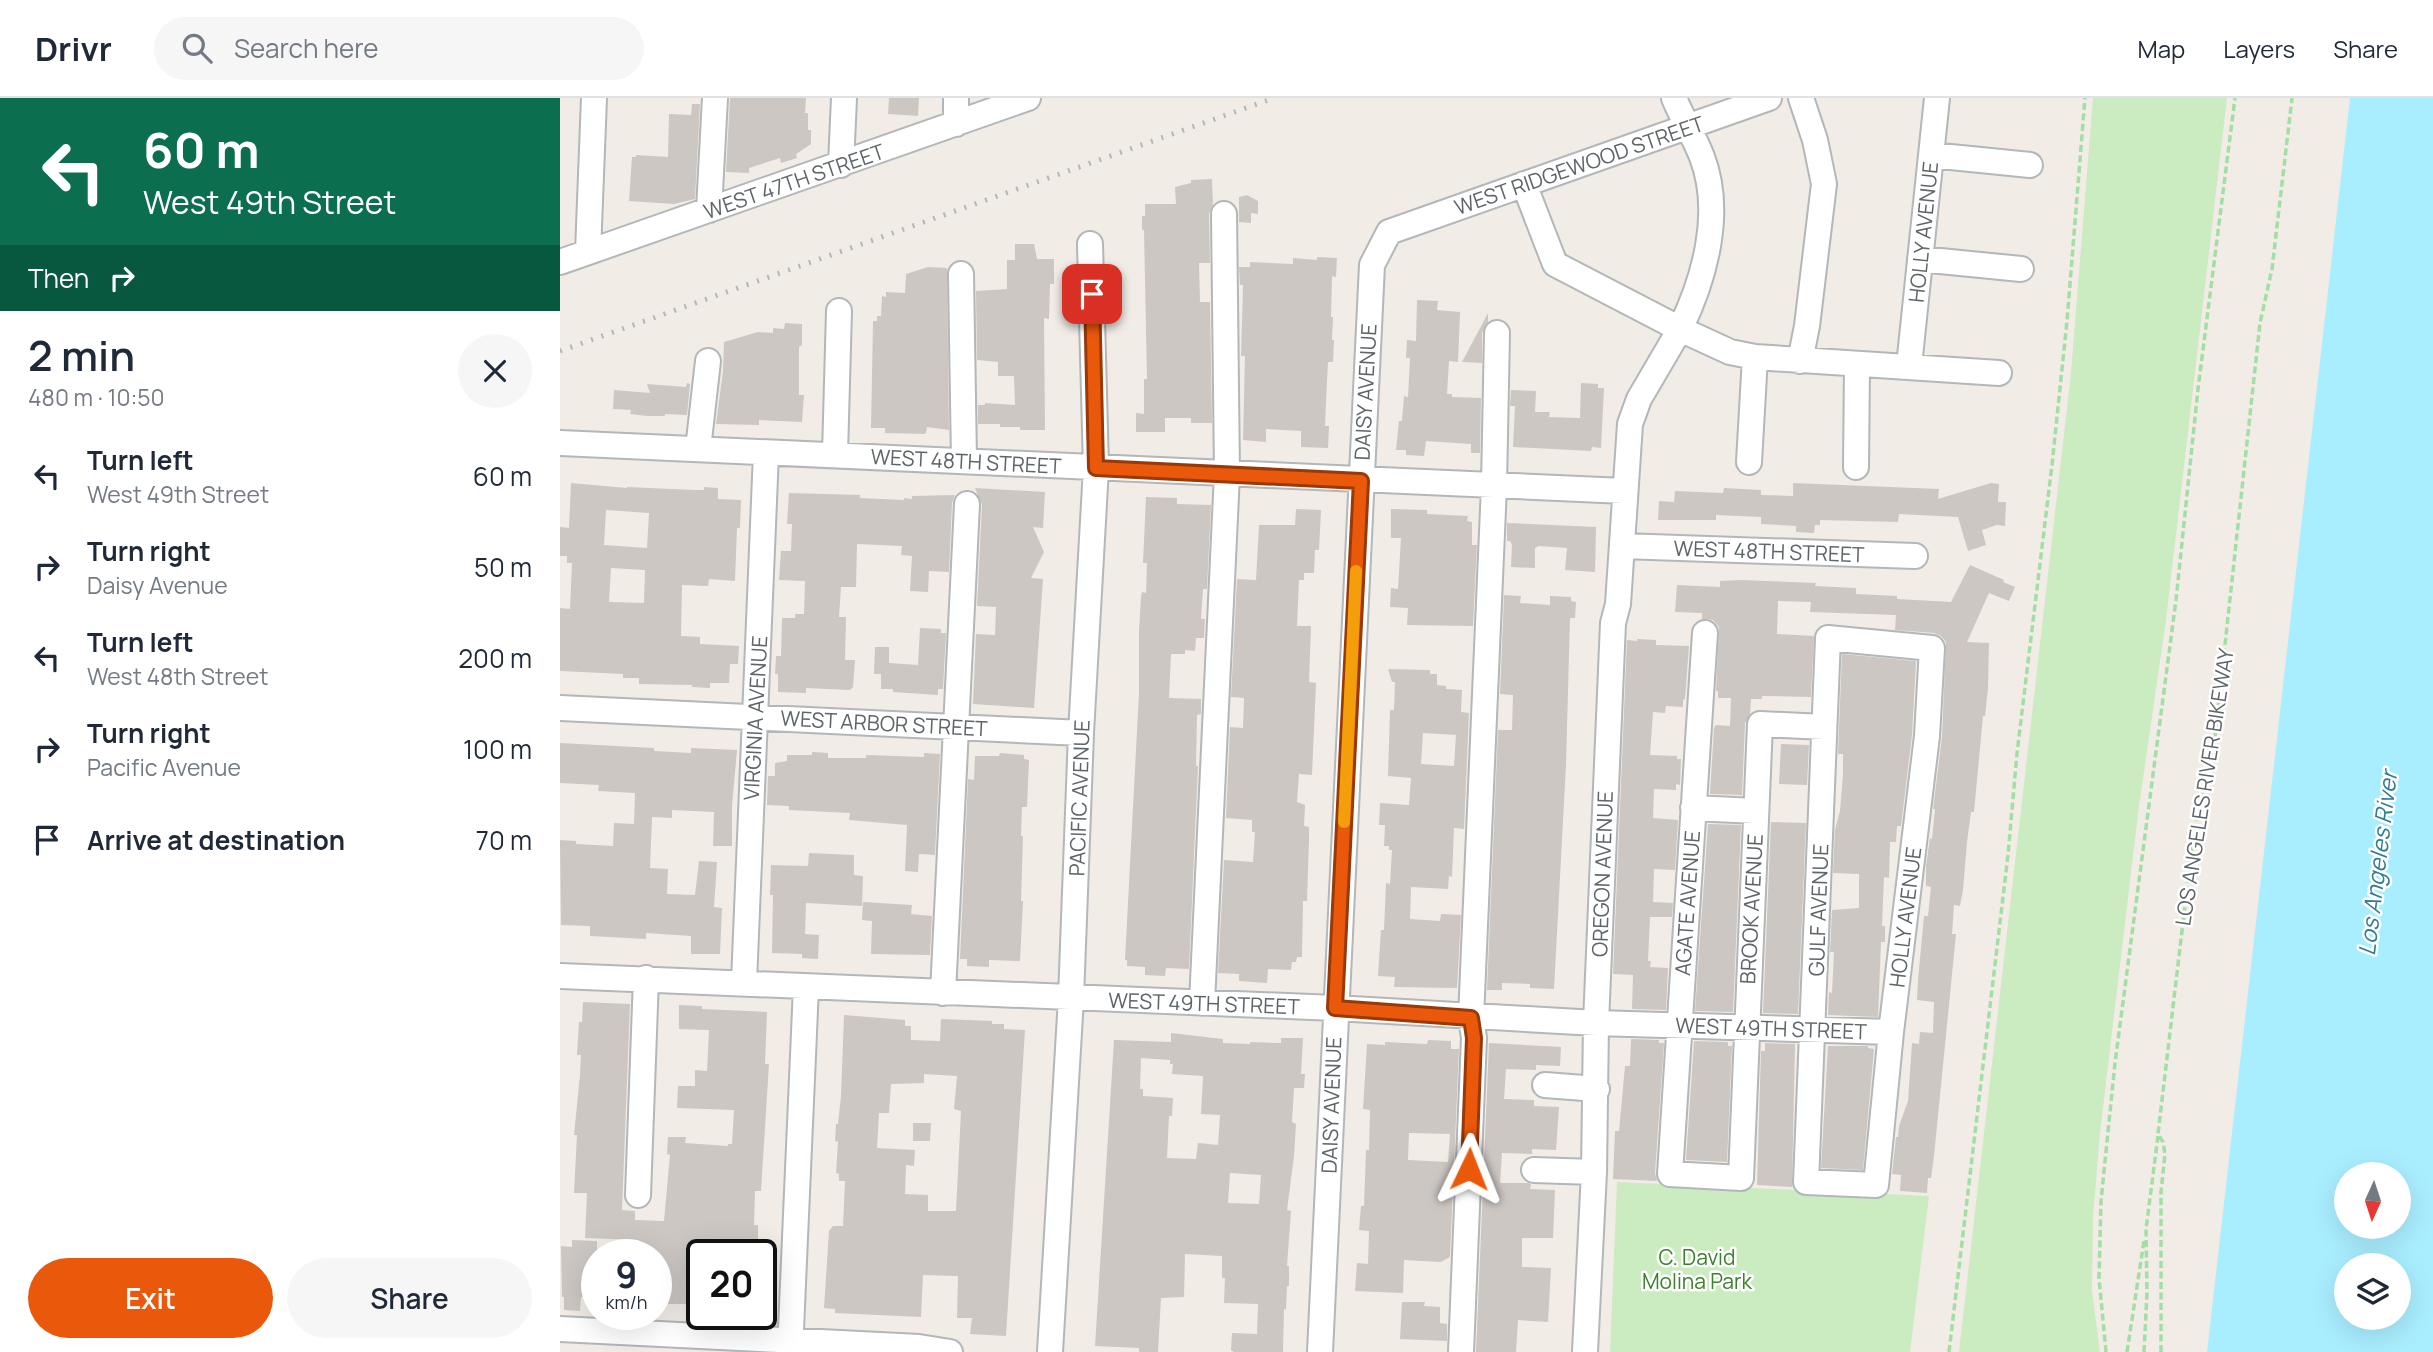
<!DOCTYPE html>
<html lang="en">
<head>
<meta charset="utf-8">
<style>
  :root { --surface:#fff; --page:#f6f6f7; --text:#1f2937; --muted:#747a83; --line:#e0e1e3; --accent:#ea580c }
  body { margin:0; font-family:Manrope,sans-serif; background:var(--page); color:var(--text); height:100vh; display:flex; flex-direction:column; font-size:26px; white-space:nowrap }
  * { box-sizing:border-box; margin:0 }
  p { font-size:23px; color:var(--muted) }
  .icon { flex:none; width:38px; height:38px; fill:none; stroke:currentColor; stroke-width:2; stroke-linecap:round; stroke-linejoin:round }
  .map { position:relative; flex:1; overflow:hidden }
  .panel { display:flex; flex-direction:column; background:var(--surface); width:560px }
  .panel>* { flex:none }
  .top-card { background:#0b6e4f; color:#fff; overflow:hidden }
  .needle { width:46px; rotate:183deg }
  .buttons { position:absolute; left:1774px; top:1064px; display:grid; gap:14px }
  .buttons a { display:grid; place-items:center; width:77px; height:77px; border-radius:50%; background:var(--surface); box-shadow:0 7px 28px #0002; font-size:35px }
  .speed { position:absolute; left:21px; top:1141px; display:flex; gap:14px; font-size:35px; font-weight:700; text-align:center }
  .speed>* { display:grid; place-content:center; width:91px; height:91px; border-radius:50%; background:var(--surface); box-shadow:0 7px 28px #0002; line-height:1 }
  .speed small { font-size:18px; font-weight:400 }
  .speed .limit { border:4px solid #111; border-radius:10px; background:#fff; color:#111 }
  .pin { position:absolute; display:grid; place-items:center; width:60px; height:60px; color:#fff; margin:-30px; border-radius:14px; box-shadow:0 4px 10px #0006 }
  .me { position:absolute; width:77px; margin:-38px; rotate:2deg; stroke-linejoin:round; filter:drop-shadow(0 0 5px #0008) }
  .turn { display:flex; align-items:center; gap:24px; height:147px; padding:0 28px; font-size:32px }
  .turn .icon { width:91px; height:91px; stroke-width:2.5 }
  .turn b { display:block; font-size:49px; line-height:60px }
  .then { display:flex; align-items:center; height:66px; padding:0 28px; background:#0003; gap:14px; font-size:26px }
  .round { display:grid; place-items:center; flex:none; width:74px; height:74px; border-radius:37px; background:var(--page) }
  .summary { display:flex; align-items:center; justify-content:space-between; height:119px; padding:0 28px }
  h1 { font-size:42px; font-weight:600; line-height:52px }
  .primary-button { display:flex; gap:14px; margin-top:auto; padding:14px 28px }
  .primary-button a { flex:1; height:80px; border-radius:42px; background:var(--accent); color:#fff; font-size:28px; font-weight:600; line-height:80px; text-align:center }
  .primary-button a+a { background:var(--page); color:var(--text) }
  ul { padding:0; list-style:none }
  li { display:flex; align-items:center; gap:21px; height:91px; padding:0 28px }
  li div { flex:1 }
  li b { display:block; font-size:26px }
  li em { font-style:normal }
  header { display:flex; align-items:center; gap:42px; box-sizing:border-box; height:98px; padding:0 35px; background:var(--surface); border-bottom:2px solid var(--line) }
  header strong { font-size:33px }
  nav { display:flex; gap:38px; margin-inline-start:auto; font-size:24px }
  .search { width:490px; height:63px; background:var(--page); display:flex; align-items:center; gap:18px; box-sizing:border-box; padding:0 24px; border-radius:38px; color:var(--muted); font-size:26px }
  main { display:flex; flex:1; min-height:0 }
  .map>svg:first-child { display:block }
  .green { fill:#cbebc1 }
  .water { fill:#a9eeff; fill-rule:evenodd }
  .building { fill:#ccc7c3; fill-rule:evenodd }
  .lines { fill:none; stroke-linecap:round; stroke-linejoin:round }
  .minor-casing { stroke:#b2b7ba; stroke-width:28 }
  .path { stroke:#a3dea4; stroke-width:3.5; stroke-dasharray:7 3.5; stroke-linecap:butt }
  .minor { stroke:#fff; stroke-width:24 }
  .rail { stroke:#b5b6b7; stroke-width:5; stroke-dasharray:2 9; stroke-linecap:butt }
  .route-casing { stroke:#983908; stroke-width:18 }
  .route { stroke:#ea580c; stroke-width:12 }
  .slow { stroke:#f59e0b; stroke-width:12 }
  .labels { text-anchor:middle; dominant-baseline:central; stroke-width:5; stroke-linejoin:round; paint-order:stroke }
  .street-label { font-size:21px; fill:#5e6568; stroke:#fff }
  .park-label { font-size:21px; fill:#3c802b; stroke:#fff }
  .water-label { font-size:23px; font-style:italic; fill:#307b96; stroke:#fff }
</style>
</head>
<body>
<header>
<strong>Drivr</strong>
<div class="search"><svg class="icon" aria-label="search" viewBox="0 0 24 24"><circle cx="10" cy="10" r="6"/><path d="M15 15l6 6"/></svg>Search here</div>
<nav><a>Map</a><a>Layers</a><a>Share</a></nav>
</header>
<main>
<section class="panel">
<div class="top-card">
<div class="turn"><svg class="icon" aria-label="left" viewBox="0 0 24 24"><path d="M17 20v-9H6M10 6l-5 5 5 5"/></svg><div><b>60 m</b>West 49th Street</div></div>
<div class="then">Then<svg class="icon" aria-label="right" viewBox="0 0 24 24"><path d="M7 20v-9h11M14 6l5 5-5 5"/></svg></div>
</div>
<div class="summary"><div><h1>2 min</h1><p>480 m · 10:50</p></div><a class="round"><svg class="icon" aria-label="close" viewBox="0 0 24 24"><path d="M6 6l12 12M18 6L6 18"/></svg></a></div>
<ul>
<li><svg class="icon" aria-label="left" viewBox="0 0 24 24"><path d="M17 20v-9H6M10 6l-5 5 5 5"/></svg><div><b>Turn left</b><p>West 49th Street</p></div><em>60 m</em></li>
<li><svg class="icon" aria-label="right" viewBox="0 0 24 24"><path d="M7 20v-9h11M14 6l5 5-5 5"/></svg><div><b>Turn right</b><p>Daisy Avenue</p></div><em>50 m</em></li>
<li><svg class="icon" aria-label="left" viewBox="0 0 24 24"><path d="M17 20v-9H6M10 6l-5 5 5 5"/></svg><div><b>Turn left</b><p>West 48th Street</p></div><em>200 m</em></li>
<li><svg class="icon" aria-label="right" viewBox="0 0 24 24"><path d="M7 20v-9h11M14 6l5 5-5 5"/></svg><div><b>Turn right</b><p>Pacific Avenue</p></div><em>100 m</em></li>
<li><svg class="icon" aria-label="arrive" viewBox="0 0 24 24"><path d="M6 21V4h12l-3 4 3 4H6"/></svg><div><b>Arrive at destination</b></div><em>70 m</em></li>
</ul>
<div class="primary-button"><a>Exit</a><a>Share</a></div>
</section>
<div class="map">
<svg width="1873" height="1254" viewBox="0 0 1873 1254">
  <rect width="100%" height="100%" fill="#f1ece6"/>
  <path class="green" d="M1533,0H1667L1606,522L1579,708L1540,1035L1533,1119L1532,1193L1540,1254H1399L1511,275Z
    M1057,1084L1369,1098L1350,1254H1050Z"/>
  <path class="water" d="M1790,0H1873V1254H1647ZM1787,1076H1839V1129H1787ZM1787,1167H1839V1220H1787Z"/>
  <path class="building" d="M170,0H246L245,15H248V32H251V46L236,56L237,60L221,65L220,60L189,70V75L166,74Z
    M329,0H359L358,18L328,16Z
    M132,6H140L135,101L114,106L69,103L72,59H76V57L108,59L109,16L131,17Z
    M652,81L653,107L649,116L650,165H639L640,204H650L652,325H631V320H605V334H576V315L584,316V281H587L584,132H582V118H585V106H616L615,89L631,85V82Z
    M687,97L698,103V116L691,115V125L679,124V99Z
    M455,146H474L477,161H494V186H490L489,221L484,220L485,332H460V329H440V326H418V307H425V305L455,307L454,278H438V264L417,262L416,193L447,191V162H455Z
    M757,159L777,160L776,179L772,178L771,219H773L772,242H774L773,264H768L766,304L765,328H769L768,350L741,349V333L706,331V344L683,342L685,258H681L683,187H680L679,169H690V164L733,166V160L757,162Z
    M368,169L387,170L389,332L367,329L366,335L364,336L325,335V330H311L313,223H317V218H321L322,198L326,199V194L345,195L346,176Z
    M857,202L878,203L877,212L900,214L898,264L889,263L887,296H892V299L921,300L920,355H911V346L866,343L864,358L846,357V352H836L839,323H842L844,298L848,299L850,260H846L847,242L856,243Z
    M928,215V224L922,235V265L902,264Z
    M225,225L242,226V247L239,249V297H244L242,324L199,322V327L156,326L163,273L164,244L198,234L213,235V230L224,231Z
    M127,285L130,286L127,317L105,316V318H87L70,316L71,312L53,311L54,292L90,295L87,286L126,289Z
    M1021,285L1038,286V290H1044L1041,350L1032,349L1031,353L953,349L955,308H950L951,292L976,293L975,314H990L989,319L1020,320Z
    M11,385L67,390V389L135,392H144V389L158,390V401L181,402L180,430H177L175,483L149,481L148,488L122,487L121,538L140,539V546L179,548L178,566H170L169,585H150V590L132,589V587L79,586V580H63V576L0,573V510L10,511L12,465H7V458H0V429L9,430ZM46,412L89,415L87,450L44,447ZM51,470L85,472L84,505L49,504Z
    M1233,385L1379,391L1378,401L1431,385L1439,386L1438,404H1446L1445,428L1437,427L1422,432L1426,447L1408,453L1398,419L1339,416L1338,424L1260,422V427H1255L1254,435L1236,434V428L1201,426V419L1156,417V422H1098L1099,403L1114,404L1115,393L1163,395L1164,390L1201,392V397L1233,398Z
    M415,390L485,394L483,430L473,429L484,454L471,480L483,481L474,610L413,606L416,536L435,537L436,509L417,508L422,407Z
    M229,395L300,397V400L344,402V400L352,401V398L395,397L392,405L389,474L369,473L368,494L350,493L352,458L341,457L342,448L297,446L296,489H281L279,519H286L285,562H295L293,589L290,592L246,590V595L218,594V576H215L216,558H221L222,520H235V516H244L245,483L219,482L221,453H231L232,426H227Z
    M586,399L617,400V406L651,407L647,491H643L641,521H645L644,540H636L635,553L625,552V556H611L609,600L641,601V616L637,617L636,668H638L629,871L606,870L605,878L585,877V869L567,868V862H565L579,595V533L581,499L582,494L586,495L587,465H583Z
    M736,411L761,412L759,452H755L754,475H744V482H739L737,528H751L749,584L756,585L752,677L739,676L737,704L745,707L744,728L749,729V742L747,803H743L742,859H737L736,864H732L731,872L708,871L707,885L679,883V876L658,875L664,762L693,764L695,734H692V722L666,720L670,629L683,630L684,600L671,599L677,481L696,482L699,427H735Z
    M831,411L867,412V416L908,418L907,423L912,424V447H917L913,528L847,527L848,510L830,509L831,490L838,491L841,440H831Z
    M947,425L1036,429L1035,474L1005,472L1007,450L979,448L975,450V470L951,469L952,447L950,443H947Z
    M1410,467L1444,482L1443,484L1455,489L1449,503L1429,495L1407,544L1429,545L1428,590L1425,618H1423L1414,714H1411L1407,744L1403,792L1400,808L1394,807L1392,836H1396L1374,1058L1371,1080H1368L1367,1095L1340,1093L1341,1077L1332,1076L1336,1039H1338L1339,1028L1348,1003L1352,945L1359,946L1360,934L1373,935L1374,904L1357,902L1358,882L1364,818H1368L1371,789L1366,788V768L1370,740L1372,741L1375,711H1373L1382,639L1386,544L1381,538L1374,535L1335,532L1336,517L1250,514L1251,504L1218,503L1217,536L1254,538L1251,599L1202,598V601H1191L1190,616L1185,625L1182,697L1150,696L1154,630L1156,627L1170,628L1171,600H1158V593H1156L1159,529L1153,522L1142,521V515L1115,514L1117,487L1160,489V483L1180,482L1256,485L1255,488L1296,490V496L1337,498V501L1391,504Z
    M944,497L961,498L960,505L990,507V498L1011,499V503L1016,504L1015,520H1010L1006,667L994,891L970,890V886L942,885V892H927L938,632H952L953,597L940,596Z
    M360,530L381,531V535H386L383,591H378V597L333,594V591H321V576H314L315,549H329V565L358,567Z
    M1077,541L1096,542V547L1129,548L1125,601L1123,602V609L1106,608L1105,615L1093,614L1090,657L1117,658V661H1121L1120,687L1116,686V692L1094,691L1093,720L1118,722L1115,772L1094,771L1093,804L1113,805L1112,819H1090L1088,863H1091L1090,869L1108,870L1106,912L1072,911L1073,877L1053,876L1067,542L1077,543Z
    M1282,556L1356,563L1352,637L1341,728H1337L1336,744H1330L1329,780L1324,779L1322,828H1325V844H1321L1318,919L1268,917L1269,894L1272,895L1274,854H1270L1272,812L1299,810V776L1273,775L1275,732L1280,713L1283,676V656H1278Z
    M828,571L870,572V576H877V587L886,588V591L902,592L901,614L909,615L904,731L894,730L892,779L889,778L888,791L851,789L850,821L880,823L881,816L901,817L897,890L834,889L835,879L818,878L821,832H824L826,785L830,786L832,752H829V748H824L825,727H819L820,705L849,707L851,680L828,678L830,612H834L835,584H832ZM863,635L896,637L894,668L861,666Z
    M0,645L94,650V653L131,655V650L177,652L172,708V748H153L154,714L112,712V720L92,719L90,770L108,771L107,796L135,797L139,763L157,764L154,809L162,810L160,856H131V838L86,835V841L30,838V828L1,827L0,742L16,743V746L53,748L54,725L74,726L75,695L38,693L39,687L0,685Z
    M1221,646L1249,647L1247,687L1219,686Z
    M252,654L268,655V660H306V657L364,659V655L380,656L375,757L359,756L358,774L345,773L347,727L289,722L290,715L229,712V708L207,707L208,678H215V665L227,663V657H252Z
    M440,655L464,657V661L469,662L467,709H462L461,738H463L461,803H463L460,863L429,862V869L407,868V861H400L408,681L414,682L415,658H439Z
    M1211,724L1246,725L1238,916L1203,915Z
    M1148,726L1181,727L1173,914L1135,913Z
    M249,755L294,757V777L303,778L302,808L246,805L245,836L259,837L258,861L242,860V856L212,855L213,797H210L211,767L248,768Z
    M303,804L352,807L351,816L372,818L370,857L311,856L312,823L302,822Z
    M23,904L70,906L62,1112L75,1113V1122L104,1123L110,1057L107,1056L108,1039H126L125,1045L168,1048V1046H172L174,1012L117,1010L118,988H135V972L147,973L149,932L119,931V907L142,908V911L207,914L205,966H209L201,1093H195L194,1127H198V1148H194V1157H142V1206H96V1157H79V1142L25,1140L27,1095H14L17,1037H14L20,977L21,957H17L19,924H22Z
    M284,917L345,922V928H351V942L380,943L381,921L432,923V926H444V931L465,932L446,1238L410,1236L412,1220H397L398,1178L363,1177L361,1219L275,1215V1211L264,1210L269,1133L273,1128H283L285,1083H279V1076L276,1075L278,1044L275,1043L276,1026H278L281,998ZM364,976L397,978L394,1011L401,1013L396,1113H368V1097L345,1096L346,1067L354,1068L355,1052L317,1050L319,1015H329L331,986L364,985Z
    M611,935L663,941V945L690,946V944L721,945V940H743L741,976H745L744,990H734L732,1024L736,1026L734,1058L727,1112L731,1113L727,1168H729V1188H727L726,1212L724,1211L723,1254H674L671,1252L672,1235L697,1236L698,1206L664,1205L665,1180H662V1158L625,1156L624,1199L601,1200L598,1254H579V1250L535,1248L554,942L611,944ZM581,960L610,962V966H613L612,976L643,978L641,1016L660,1017L658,1047L638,1045L636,1061L607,1060L609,1018H612L613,1000L583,998V991H580ZM670,1075L701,1077L699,1106L668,1105Z
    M1071,941L1099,942V945H1104L1095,1075L1097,1083L1053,1081L1055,1033H1059L1065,968H1070Z
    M868,942L891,943V951H899L890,1159L881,1164L844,1162L843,1195L795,1193L797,1165L808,1166L809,1133L799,1132L801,1108H804L806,1052H809L810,1012L803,1011L807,946L825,947V944L867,946ZM849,1035L890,1036L888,1064L848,1062Z
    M1134,943L1168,944V948H1172L1167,1064L1126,1062Z
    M929,945L1001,949L1000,968L976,967V972L946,971L944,1001L974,1002V1008L999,1009L996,1052L972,1051V1056L942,1055L940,1085H968L971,1086L970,1091L995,1092L993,1140H962V1169L991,1170L988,1224L958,1222L956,1254H916Z
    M1205,945L1235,946L1232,1089L1197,1087L1201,953H1205Z
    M1268,948H1308V950L1314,951L1303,1072L1261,1070Z
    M353,1025H371L370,1043H353Z
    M12,1142L37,1143V1200L21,1199L20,1213L4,1212V1199H2L1,1148L12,1149Z
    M842,1204H865L864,1208L880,1209V1225L887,1226V1243L840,1241Z"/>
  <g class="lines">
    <g class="minor-casing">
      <path id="minor" d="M396,0V26
        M1114,0C1122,20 1134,38 1142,59C1163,114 1145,180 1120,231L1170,254L1195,259L1439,275
        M1371,57L1470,67
        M281,67L284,0
        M964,86L995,166L1120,231L1079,301L1070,326L1058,506L1053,525L1036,925L1034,1074L1025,1254
        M149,112L155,0
        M28,154L34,0
        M1360,161L1461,171
        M0,164L468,0
        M401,176L404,363
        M1240,263L1247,228L1264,86L1255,42L1241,0
        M1349,268L1377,0
        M0,345L1064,393
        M138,351L148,263
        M275,356L279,213
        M1189,364L1195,259
        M1296,369L1297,267
        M1062,448L1355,458
        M1145,535L1110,1076L1181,1080L1200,626L1264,629
        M1268,540L1372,550L1367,638L1331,934L1316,1087L1246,1084Z
        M0,610L521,635
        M1133,710L1196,713
        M0,878L775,910L1036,925L1331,934
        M184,884L206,355
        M383,895L407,406
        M642,905L667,376L664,116
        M985,987L1037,991
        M974,1072L1034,1074
        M78,1097L86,880
        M0,1231L359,1249L390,1254
        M230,1254L246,889
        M490,1254L511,900L521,635L536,370L530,146
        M760,1254L812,167L829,134L1209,0
        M901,1254L914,940L911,920L934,388L937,235"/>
    </g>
    <path class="path" d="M1389,1254L1448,757L1457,655L1492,367L1507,223L1525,0
      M1546,1254L1539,1180L1541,1103L1555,965L1616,502L1638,291L1675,0
      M1567,1254L1584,1143
      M1584,1254L1587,1195L1586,1131L1598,1038
      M1601,1254V1094L1605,1056L1603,1044L1598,1036L1634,731L1654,648L1700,225L1712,171L1732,0"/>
    <use href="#minor" class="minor"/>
    <path class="rail" d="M0,253L714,0"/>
  </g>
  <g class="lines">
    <g class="route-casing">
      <path id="route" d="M532,196L536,370L801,383L775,910L911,920L914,940L909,1071"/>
    </g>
    <use href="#route" class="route"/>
    <path class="slow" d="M784,724L796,473"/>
  </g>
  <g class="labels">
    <g class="street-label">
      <text transform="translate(1019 67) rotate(-19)">WEST RIDGEWOOD STREET</text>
      <text transform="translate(234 83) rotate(-19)">WEST 47TH STREET</text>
      <text transform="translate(1363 134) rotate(-84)">HOLLY AVENUE</text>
      <text transform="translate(805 294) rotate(-87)">DAISY AVENUE</text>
      <text transform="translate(406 363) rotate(3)">WEST 48TH STREET</text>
      <text transform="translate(1209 453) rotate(2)">WEST 48TH STREET</text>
      <text transform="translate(195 620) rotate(-87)">VIRGINIA AVENUE</text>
      <text transform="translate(324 625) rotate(3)">WEST ARBOR STREET</text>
      <text transform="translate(1644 689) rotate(-81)">LOS ANGELES RIVER BIKEWAY</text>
      <text transform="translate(519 700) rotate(-88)">PACIFIC AVENUE</text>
      <text transform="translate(1042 776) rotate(-88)">OREGON AVENUE</text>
      <text transform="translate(1127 805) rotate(-86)">AGATE AVENUE</text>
      <text transform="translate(1191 811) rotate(-87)">BROOK AVENUE</text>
      <text transform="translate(1258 812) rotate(-88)">GULF AVENUE</text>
      <text transform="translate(1345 819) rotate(-83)">HOLLY AVENUE</text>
      <text transform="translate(644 905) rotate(2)">WEST 49TH STREET</text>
      <text transform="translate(1211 930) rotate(2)">WEST 49TH STREET</text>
      <text transform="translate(771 1007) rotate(-88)">DAISY AVENUE</text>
    </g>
    <g class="park-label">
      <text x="1137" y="1159">C. David<tspan x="1137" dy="24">Molina Park</tspan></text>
    </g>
    <g class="water-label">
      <text transform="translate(1817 765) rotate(-83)">Los Angeles River</text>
    </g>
  </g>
</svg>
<div class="buttons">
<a><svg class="needle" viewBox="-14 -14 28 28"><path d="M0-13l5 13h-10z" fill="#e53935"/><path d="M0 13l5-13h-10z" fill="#747a83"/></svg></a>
<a><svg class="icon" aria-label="layers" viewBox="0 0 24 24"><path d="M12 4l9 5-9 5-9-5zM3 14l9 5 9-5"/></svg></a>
</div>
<div class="speed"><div>9<small>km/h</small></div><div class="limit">20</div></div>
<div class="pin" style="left:532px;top:196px;background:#d93025"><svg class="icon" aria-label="arrive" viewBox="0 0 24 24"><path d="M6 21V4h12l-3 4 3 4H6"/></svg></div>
<svg class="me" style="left:909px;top:1071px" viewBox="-20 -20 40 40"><path d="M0-17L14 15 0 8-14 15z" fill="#ea580c" stroke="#fff" stroke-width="4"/></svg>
</div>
</main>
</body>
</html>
